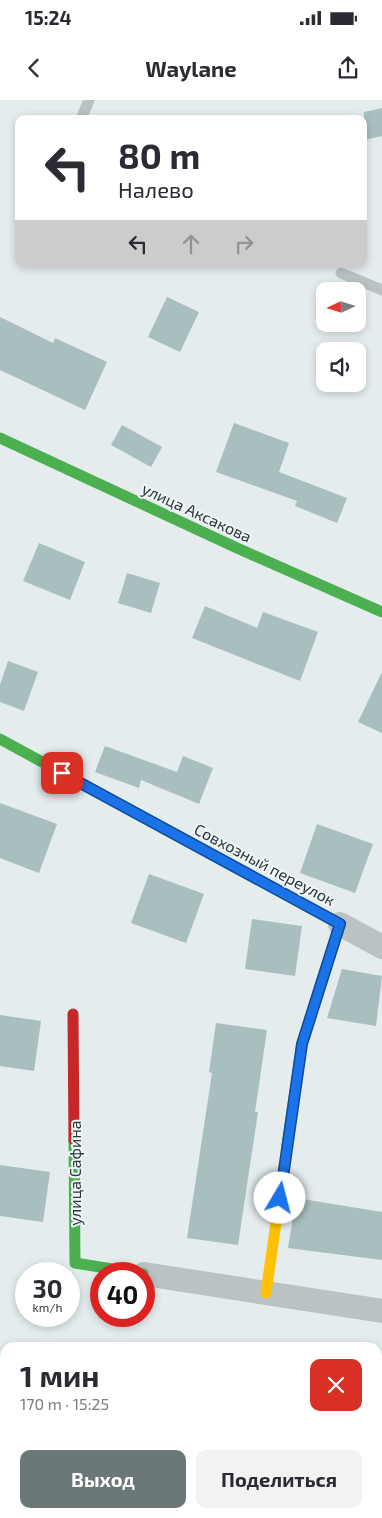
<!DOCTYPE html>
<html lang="ru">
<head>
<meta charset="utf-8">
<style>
  :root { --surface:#fff; --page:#f2f2f3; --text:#2b2b33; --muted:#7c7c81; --accent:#6c7778 }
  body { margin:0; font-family:"Exo 2",sans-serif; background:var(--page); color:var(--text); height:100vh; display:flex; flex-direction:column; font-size:19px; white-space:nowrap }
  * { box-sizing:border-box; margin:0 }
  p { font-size:16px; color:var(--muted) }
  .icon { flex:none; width:28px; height:28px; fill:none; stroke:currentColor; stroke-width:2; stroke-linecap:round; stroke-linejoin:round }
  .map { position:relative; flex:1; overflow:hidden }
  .details { position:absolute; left:0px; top:1242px; width:382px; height:176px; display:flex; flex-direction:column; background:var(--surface); border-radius:15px 15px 0 0; box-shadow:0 2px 8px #0003 }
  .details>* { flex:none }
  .hud { position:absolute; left:15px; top:15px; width:352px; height:152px; border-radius:10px; box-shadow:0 2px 8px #0003; background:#fff; color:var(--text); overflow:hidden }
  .needle { width:32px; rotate:266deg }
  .tools { position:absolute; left:316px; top:182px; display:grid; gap:10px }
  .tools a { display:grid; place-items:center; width:50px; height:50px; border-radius:10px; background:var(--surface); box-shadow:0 2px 8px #0003; font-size:25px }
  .speed { position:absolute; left:15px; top:1162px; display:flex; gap:10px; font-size:25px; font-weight:700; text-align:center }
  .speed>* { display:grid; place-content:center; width:65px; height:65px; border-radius:50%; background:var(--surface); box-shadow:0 2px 8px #0003; line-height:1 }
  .speed small { font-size:12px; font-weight:400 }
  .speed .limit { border:8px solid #d22; background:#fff; color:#111 }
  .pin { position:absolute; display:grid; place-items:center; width:42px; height:42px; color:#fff; margin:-21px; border-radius:10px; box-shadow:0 2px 8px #0006 }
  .me { position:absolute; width:55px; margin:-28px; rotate:8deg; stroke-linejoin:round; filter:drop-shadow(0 0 4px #0008) }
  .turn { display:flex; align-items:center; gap:18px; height:105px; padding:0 20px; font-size:22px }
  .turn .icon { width:65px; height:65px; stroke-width:2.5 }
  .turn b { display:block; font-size:35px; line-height:42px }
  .lanes { display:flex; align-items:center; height:48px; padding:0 20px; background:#0003; justify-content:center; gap:25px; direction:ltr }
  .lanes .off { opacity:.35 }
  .round { display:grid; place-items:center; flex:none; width:52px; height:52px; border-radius:10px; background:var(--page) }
  .summary { display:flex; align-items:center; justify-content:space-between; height:85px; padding:0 20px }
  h1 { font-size:30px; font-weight:700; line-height:38px }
  .action { display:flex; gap:10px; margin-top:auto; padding:10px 20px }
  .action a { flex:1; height:58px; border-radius:10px; background:var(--accent); color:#fff; font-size:20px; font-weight:700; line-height:58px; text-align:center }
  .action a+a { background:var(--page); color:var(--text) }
  .status { display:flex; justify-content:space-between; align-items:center; height:35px; padding:0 25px; background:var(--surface); direction:ltr }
  .status svg { height:14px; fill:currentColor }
  header { display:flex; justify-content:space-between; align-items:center; height:65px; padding:0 20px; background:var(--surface); font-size:22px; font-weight:700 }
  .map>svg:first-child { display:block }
  .building { fill:#a9bebe }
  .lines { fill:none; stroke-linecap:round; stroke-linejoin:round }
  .lane { stroke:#bac2c4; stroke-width:11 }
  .street { stroke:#bac2c4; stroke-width:24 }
  .fast { stroke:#4caf50; stroke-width:11 }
  .slow { stroke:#ffc107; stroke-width:11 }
  .jam { stroke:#c62828; stroke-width:11 }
  .route-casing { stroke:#114b97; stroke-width:12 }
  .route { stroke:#1a73e8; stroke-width:9 }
  .labels { text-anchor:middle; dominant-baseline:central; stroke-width:4; stroke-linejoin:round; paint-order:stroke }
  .street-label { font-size:16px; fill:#2c3838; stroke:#eef6f9 }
</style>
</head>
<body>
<div class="status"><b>15:24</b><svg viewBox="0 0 49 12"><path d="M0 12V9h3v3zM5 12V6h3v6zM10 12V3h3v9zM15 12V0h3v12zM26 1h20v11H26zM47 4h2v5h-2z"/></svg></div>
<header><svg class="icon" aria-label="back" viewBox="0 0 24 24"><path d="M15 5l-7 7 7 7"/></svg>Waylane<svg class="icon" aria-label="share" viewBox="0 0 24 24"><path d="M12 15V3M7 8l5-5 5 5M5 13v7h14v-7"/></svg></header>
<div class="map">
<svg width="382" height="1418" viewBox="0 0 382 1418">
  <rect width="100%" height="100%" fill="#e4ecee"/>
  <path class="building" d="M382,8V36L364,40V12Z
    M167,197L199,212L180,252L148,237Z
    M0,217L53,243L55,238L107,262L85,310L0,270Z
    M234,323L289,343L279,372L347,398L337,423L295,406L297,401L216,372Z
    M122,325L162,347L151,367L111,345Z
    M39,443L85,462L70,500L23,481Z
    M127,473L160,483L151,513L118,503Z
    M205,506L257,528L263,512L318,532L300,581L192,538Z
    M8,561L38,572L24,611L0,602V585Z
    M382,572V633L358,622Z
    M105,646L177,672L183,656L213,668L199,704L141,680L139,688L95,672Z
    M0,703L57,724L39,773L0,758Z
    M317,724L373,744L355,793L300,773Z
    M149,774L204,794L186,843L131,823Z
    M252,819L302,826L295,876L245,869Z
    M342,869L382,876L376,926L327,918Z
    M0,915L41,921L34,971L0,966Z
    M216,923L267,930L255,1012H258L238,1145L187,1138L212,973L209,972Z
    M0,1065L50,1072L43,1122L0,1116Z
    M296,1098L382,1112V1160L288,1148Z"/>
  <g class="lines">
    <path class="lane" d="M81,19L89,0
      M341,173L382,190"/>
    <path class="street" d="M340,824L382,847
      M144,1174L382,1211"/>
    <path class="fast" d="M0,338L237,448L382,512
      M0,639L340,824L302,944L287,1046
      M74,1040L75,1163L143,1174"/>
    <path class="slow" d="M266,1193L287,1046"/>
    <path class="jam" d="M73,914L74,1040"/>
  </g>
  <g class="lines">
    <g class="route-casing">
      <path id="route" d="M62,673L340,824L302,944L280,1098"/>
    </g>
    <use href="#route" class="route"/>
  </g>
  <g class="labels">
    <g class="street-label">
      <text transform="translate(197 412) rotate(25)">улица Аксакова</text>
      <text transform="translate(265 764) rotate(28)">Совхозный переулок</text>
      <text transform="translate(74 1073) rotate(-90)">улица Сафина</text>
    </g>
  </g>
</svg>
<div class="tools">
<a><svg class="needle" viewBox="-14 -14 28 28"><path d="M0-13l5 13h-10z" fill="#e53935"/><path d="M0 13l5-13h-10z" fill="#7c7c81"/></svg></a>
<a><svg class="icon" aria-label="sound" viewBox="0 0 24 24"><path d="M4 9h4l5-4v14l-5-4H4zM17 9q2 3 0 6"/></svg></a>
</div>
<div class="speed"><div>30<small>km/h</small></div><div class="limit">40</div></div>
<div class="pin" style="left:62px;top:673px;background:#d93025"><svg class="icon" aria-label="arrive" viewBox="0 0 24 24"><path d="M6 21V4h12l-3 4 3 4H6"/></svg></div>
<svg class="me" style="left:280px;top:1098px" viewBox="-20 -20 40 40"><circle r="19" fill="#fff"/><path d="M0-13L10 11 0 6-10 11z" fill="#1a73e8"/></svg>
<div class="hud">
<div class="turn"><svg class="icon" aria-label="left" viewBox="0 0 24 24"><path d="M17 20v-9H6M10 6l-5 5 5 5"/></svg><div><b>80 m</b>Налево</div></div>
<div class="lanes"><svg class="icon" aria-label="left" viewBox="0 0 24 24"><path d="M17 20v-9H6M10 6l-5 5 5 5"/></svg><svg class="icon off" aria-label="ahead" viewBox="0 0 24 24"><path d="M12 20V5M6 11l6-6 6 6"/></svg><svg class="icon off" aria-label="right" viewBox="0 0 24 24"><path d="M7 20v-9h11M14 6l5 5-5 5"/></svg></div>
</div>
<section class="details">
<div class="summary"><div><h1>1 мин</h1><p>170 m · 15:25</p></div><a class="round" style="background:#d93025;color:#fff"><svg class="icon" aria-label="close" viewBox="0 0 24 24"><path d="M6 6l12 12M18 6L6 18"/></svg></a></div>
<div class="action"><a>Выход</a><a>Поделиться</a></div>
</section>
</div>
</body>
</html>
